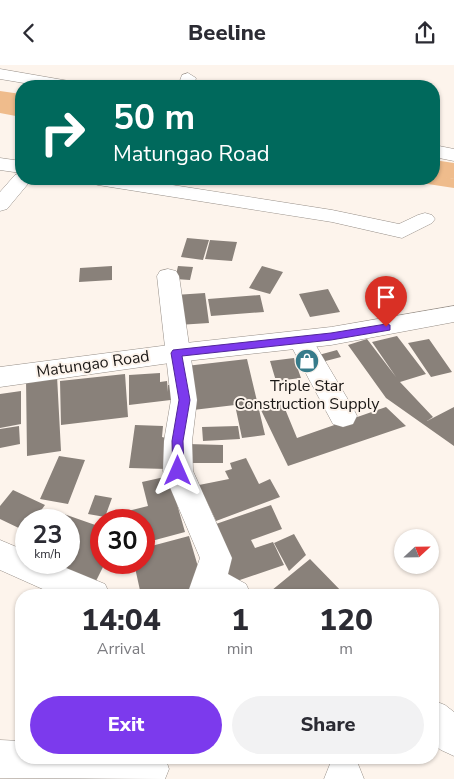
<!DOCTYPE html>
<html lang="en">
<head>
<meta charset="utf-8">
<style>
  :root { --surface:#fff; --page:#f2f2f3; --text:#2b2b33; --muted:#7c7c81; --accent:#7c3aed }
  body { margin:0; font-family:"Nunito Sans",sans-serif; background:var(--page); color:var(--text); height:100vh; display:flex; flex-direction:column; font-size:19px; white-space:nowrap }
  * { box-sizing:border-box; margin:0 }
  p { font-size:16px; color:var(--muted) }
  .icon { flex:none; width:28px; height:28px; fill:none; stroke:currentColor; stroke-width:2; stroke-linecap:round; stroke-linejoin:round }
  .map { position:relative; flex:1; overflow:hidden }
  .drawer { position:absolute; left:15px; top:524px; width:424px; height:175px; display:flex; flex-direction:column; background:var(--surface); border-radius:20px; box-shadow:0 1px 4px #0004 }
  .drawer>* { flex:none }
  .hud { position:absolute; left:15px; top:15px; width:425px; height:105px; border-radius:20px; box-shadow:0 1px 4px #0004; background:#00695c; color:#fff; overflow:hidden }
  .needle { width:32px; rotate:68deg }
  .controls { position:absolute; left:394px; top:464px; display:grid; gap:10px }
  .controls a { display:grid; place-items:center; width:45px; height:45px; border-radius:50%; background:var(--surface); box-shadow:0 1px 4px #0004; font-size:25px }
  .speed { position:absolute; left:15px; top:444px; display:flex; gap:10px; font-size:25px; font-weight:700; text-align:center }
  .speed>* { display:grid; place-content:center; width:65px; height:65px; border-radius:50%; background:var(--surface); box-shadow:0 1px 4px #0004; line-height:1 }
  .speed small { font-size:12px; font-weight:400 }
  .speed .limit { border:8px solid #d22; background:#fff; color:#111 }
  .pin { position:absolute; display:grid; place-items:center; width:42px; height:42px; color:#fff; margin:-51px -21px; border-radius:50% 50% 50% 0; rotate:-45deg; box-shadow:0 0 5px #0007 }
  .pin .icon { rotate:45deg }
  .me { position:absolute; width:55px; margin:-28px; rotate:0deg; stroke-linejoin:round; filter:drop-shadow(0 0 4px #0008) }
  .turn { display:flex; align-items:center; gap:18px; height:105px; padding:0 15px; font-size:22px }
  .turn .icon { width:65px; height:65px; stroke-width:2.5 }
  .turn b { display:block; font-size:35px; line-height:42px }
  .eta { display:flex; justify-content:space-evenly; align-items:center; height:85px; text-align:center }
  .eta b { font-size:30px; font-weight:800; line-height:35px }
  .cta { display:flex; gap:10px; margin-top:auto; padding:10px 15px }
  .cta a { flex:1; height:58px; border-radius:30px; background:var(--accent); color:#fff; font-size:20px; font-weight:800; line-height:58px; text-align:center }
  .cta a+a { background:var(--page); color:var(--text) }
  header { display:flex; justify-content:space-between; align-items:center; height:65px; padding:0 15px; background:var(--surface); font-size:22px; font-weight:800 }
  .map>svg:first-child { display:block }
  .water { fill:#efbc8c }
  .lines { fill:none; stroke-linecap:round; stroke-linejoin:round }
  .river { fill:#efbc8c; fill-rule:evenodd }
  .building { fill:#89817a }
  .minor-casing { stroke:#968e87; stroke-width:1 }
  .major-casing { stroke:#968e87; stroke-width:1 }
  .minor { fill:#fff; fill-rule:evenodd }
  .major { fill:#fff; fill-rule:evenodd }
  .route { fill:#7c3aed; stroke:#51269a }
  .labels { text-anchor:middle; dominant-baseline:central; stroke-width:4; stroke-linejoin:round; paint-order:stroke }
  .street-label { font-size:16px; fill:#1b1816; stroke:#fdf4ec }
  .poi-label { font-size:16px; fill:#1b1816; stroke:#fdf4ec }
</style>
</head>
<body>
<header><svg class="icon" aria-label="back" viewBox="0 0 24 24"><path d="M15 5l-7 7 7 7"/></svg>Beeline<svg class="icon" aria-label="share" viewBox="0 0 24 24"><path d="M12 15V3M7 8l5-5 5 5M5 13v7h14v-7"/></svg></header>
<div class="map">
<svg width="454" height="714" viewBox="0 0 454 714">
  <rect width="100%" height="100%" fill="#fdf4ec"/>
  <path class="water" d="M0,31L21,36V52L0,48Z
    M434,109L454,114V123L395,114H434Z"/>
  <g class="lines">
    <path class="river" d="M0,26L21,29V43L0,40Z
      M434,95L454,98V114L434,111Z"/>
  </g>
  <path class="building" d="M187,173L209,175L203,195L181,192Z
    M210,175L237,177L232,196L205,194Z
    M112,201V215L79,217L80,203Z
    M178,201L193,202L190,215L175,214Z
    M262,201L283,207L270,229L249,223Z
    M328,224L340,247L310,252L299,229Z
    M205,228L209,258L178,260L175,230Z
    M260,230L264,247L211,251L208,234Z
    M397,271L426,309L400,317L433,352L427,356L454,342V381L386,333L348,280L367,274L396,312L372,277Z
    M429,274L452,307L431,312L408,278Z
    M337,285L341,292L318,298L315,291Z
    M294,293L301,313L276,316L270,296Z
    M247,294L265,370L242,373L235,340L193,345L186,301Z
    M160,308V317L167,316L168,327V320H179V334L129,340V310Z
    M125,309L128,352L61,360L60,316Z
    M57,311L61,386L27,391L26,313Z
    M21,326V359L0,363V329Z
    M283,339L297,373L386,342L406,361L288,401L261,345Z
    M135,360L163,361L162,372L170,374L167,404L129,403Z
    M19,361L20,379L0,383V364Z
    M238,361L240,374L203,376L202,362Z
    M188,379L223,380V398H187Z
    M59,391L85,395L68,439L40,434Z
    M246,393L259,419L270,414L280,432L216,456L199,420L229,414L225,406L232,404L230,398Z
    M169,411L185,467L144,478V455H126L124,447L148,441L142,417Z
    M13,425L45,440L34,455H26L25,466L0,454V441Z
    M95,430L112,433L105,452L88,449Z
    M271,440L282,464L251,475L255,483L273,477L284,500L231,518L210,461Z
    M61,448L101,462V498H105L92,524L30,502L33,498H69V455H57Z
    M294,469L306,490L289,506L274,478Z
    M189,471L201,512L191,530H141L134,498H144V483Z
    M310,494L345,530H266Z"/>
  <g class="lines">
    <g class="minor-casing">
      <path id="minor" d="M0,4L69,16L75,18L77,21H42L0,14Z
        M188,8L196,13L194,21H178L182,10Z
        M434,80L454,84V96L434,92Z
        M0,93L21,96V108L0,105Z
        M21,108V114H32L7,144L0,146V127L15,110Z
        M88,114H134L332,145L399,159L418,150L425,148L432,150L435,154L432,158L402,173L332,157L98,120L91,118Z
        M168,204L176,206L179,211L197,335L192,376L193,406L232,493L228,509L246,519L251,530H187L200,493L163,406L164,376L171,335L157,211L160,206Z
        M300,266L309,269L353,343L357,351L353,359L343,362L333,359L288,275L291,269Z
        M0,475L26,486V498H54L105,519L110,530H56L0,505Z
        M432,635L445,640L454,647V691L441,685L432,678Z
        M0,675L21,676V692H165L169,704L165,714L0,713Z
        M344,693L358,699L364,714H324L330,699Z"/>
    </g>
    <g class="major-casing">
      <path id="major" d="M454,241V257L331,280L177,297L0,322V302L177,279L331,262Z"/>
    </g>
    <use href="#minor" class="minor"/>
    <use href="#major" class="major"/>
  </g>
  <path class="route" d="M386,259L390,260V265L331,275L182,291L190,335L183,376L184,406L178,411L173,410L172,376L179,335L171,288L173,285L331,268Z"/>
  <defs>
    <g id="shop-disc" transform="scale(1.25)"><circle r="9.5" fill="#377b8a" stroke="#fdf4ec"/><path d="M-5-2.5h2.3a2.7 3.5 0 0 1 5.4 0H5L5.5 6h-11ZM-1.5-2.5h3a1.5 2.3 0 0 0-3 0Z" fill="#fff"/></g>
  </defs>
  <g fill-rule="evenodd">
    <use href="#shop-disc" x="307" y="296"/>
  </g>
  <g class="labels">
    <g class="street-label">
      <text transform="translate(93 299) rotate(-8)">Matungao Road</text>
    </g>
    <g class="poi-label">
      <text x="307" y="321">Triple Star<tspan x="307" dy="18">Construction Supply</tspan></text>
    </g>
  </g>
</svg>
<div class="controls">
<a><svg class="needle" viewBox="-14 -14 28 28"><path d="M0-13l5 13h-10z" fill="#e53935"/><path d="M0 13l5-13h-10z" fill="#7c7c81"/></svg></a>
</div>
<div class="speed"><div>23<small>km/h</small></div><div class="limit">30</div></div>
<div class="pin" style="left:386px;top:262px;background:#d93025"><svg class="icon" aria-label="arrive" viewBox="0 0 24 24"><path d="M6 21V4h12l-3 4 3 4H6"/></svg></div>
<svg class="me" style="left:178px;top:406px" viewBox="-20 -20 40 40"><path d="M0-17L14 15 0 8-14 15z" fill="#7c3aed" stroke="#fff" stroke-width="4"/></svg>
<div class="hud">
<div class="turn"><svg class="icon" aria-label="right" viewBox="0 0 24 24"><path d="M7 20v-9h11M14 6l5 5-5 5"/></svg><div><b>50 m</b>Matungao Road</div></div>
</div>
<section class="drawer">
<div class="eta">
<div><b>14:04</b><p>Arrival</p></div>
<div><b>1</b><p>min</p></div>
<div><b>120</b><p>m</p></div>
</div>
<div class="cta"><a>Exit</a><a>Share</a></div>
</section>
</div>
</body>
</html>
